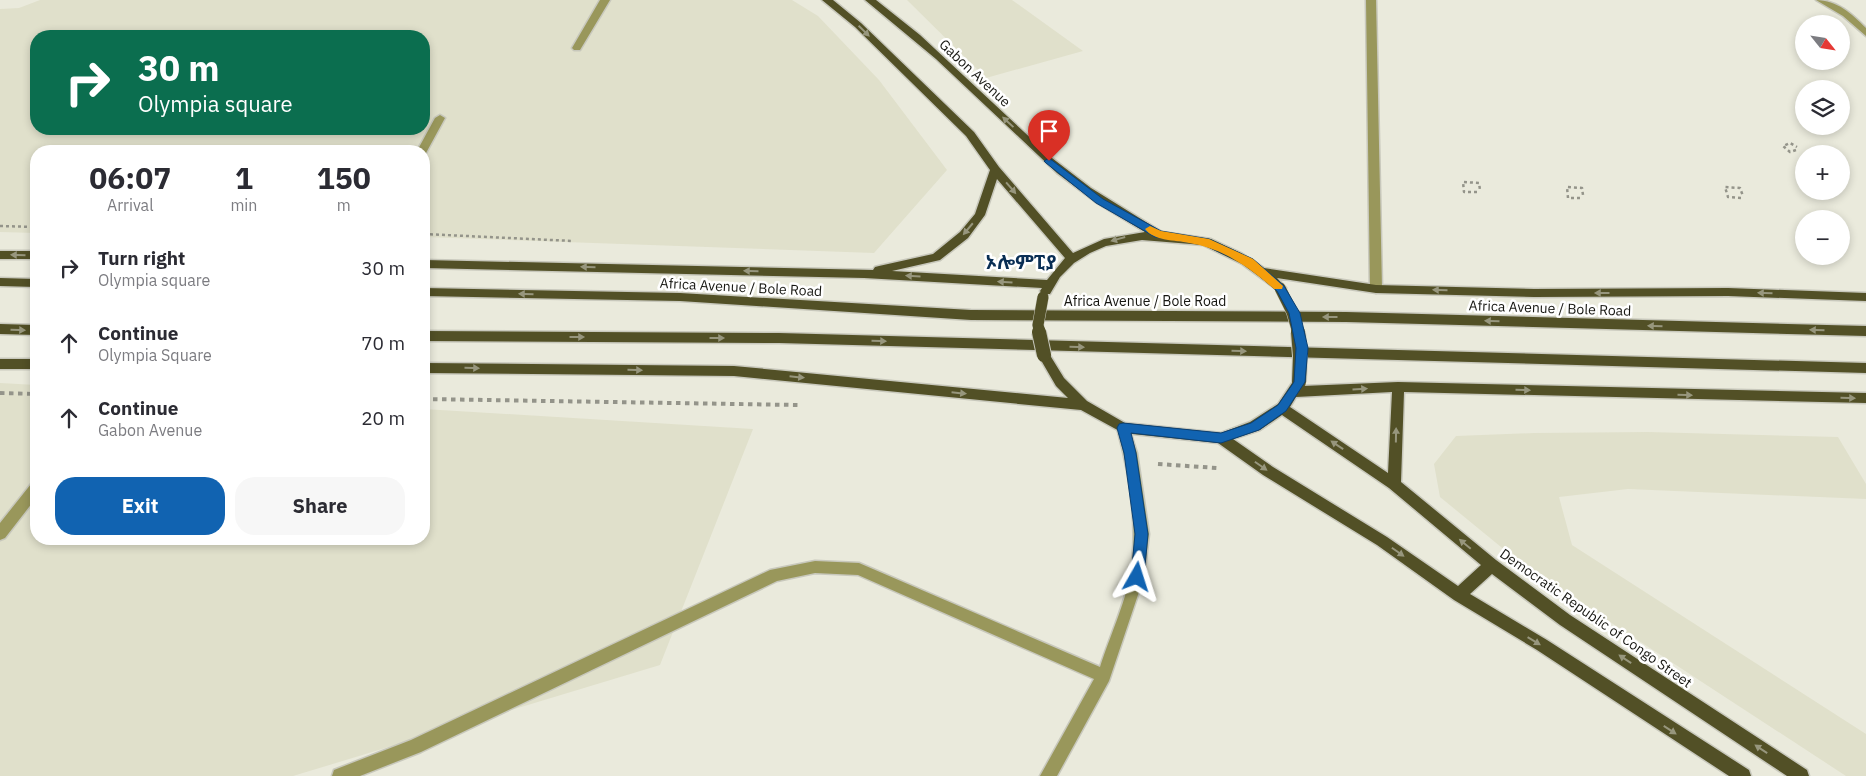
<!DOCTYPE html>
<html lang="en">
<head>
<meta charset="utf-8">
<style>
  :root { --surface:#fff; --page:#f7f7f7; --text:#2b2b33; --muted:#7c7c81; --accent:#1163b1 }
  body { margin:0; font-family:"IBM Plex Sans","Noto Sans Ethiopic",sans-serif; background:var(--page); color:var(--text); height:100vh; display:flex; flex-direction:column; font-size:19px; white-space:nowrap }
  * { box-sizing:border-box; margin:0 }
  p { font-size:16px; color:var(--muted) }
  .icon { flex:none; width:28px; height:28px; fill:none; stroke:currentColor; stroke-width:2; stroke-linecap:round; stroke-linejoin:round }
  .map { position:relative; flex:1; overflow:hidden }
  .sheet { position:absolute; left:30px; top:145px; width:400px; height:400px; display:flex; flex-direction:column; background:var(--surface); border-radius:20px; box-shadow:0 2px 8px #0003 }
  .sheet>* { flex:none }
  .guide { position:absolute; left:30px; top:30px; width:400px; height:105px; border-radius:20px; box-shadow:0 2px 8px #0003; background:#0b6e4f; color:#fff; overflow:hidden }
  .needle { width:32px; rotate:120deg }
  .controls { position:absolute; left:1795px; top:15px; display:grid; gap:10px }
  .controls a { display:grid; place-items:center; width:55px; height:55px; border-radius:50%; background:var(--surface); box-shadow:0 2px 8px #0003; font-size:25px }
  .pin { position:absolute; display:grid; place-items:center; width:42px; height:42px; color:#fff; margin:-51px -21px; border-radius:50% 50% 50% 0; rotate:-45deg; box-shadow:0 0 5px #0007 }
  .pin .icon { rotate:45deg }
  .me { position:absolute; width:55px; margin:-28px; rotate:6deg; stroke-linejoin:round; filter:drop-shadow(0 0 4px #0008) }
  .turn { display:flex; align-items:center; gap:18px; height:105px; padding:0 25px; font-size:22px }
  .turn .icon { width:65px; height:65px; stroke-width:2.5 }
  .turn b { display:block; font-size:35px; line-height:42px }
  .eta { display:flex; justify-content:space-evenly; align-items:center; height:85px; text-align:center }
  .eta b { font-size:30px; font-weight:800; line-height:35px }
  .cta { display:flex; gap:10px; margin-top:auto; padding:10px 25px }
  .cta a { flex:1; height:58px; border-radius:20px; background:var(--accent); color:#fff; font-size:20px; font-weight:800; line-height:58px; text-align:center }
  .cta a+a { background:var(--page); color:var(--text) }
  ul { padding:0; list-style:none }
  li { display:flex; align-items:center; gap:15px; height:75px; padding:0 25px }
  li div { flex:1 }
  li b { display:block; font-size:19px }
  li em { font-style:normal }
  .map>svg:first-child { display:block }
  .built { fill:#e0e0cb; fill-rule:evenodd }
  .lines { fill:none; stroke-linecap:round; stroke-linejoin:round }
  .minor-casing { stroke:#c8c8bc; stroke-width:3 }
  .major-casing { stroke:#c8c8bc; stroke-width:3 }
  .path-far1 { stroke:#94948a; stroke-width:2.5; stroke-dasharray:3 3; stroke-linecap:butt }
  .path { stroke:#94948a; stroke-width:4; stroke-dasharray:4.5 4.5; stroke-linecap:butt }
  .minor { fill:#99975b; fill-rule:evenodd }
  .major { fill:#525026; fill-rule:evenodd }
  .major-bridge-far1-casing { stroke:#c8c8bc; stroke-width:12; stroke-linecap:butt }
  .major-bridge-casing { stroke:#c8c8bc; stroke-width:16; stroke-linecap:butt }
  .major-bridge-far1 { stroke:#525026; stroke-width:11 }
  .major-bridge { stroke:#525026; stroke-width:14 }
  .oneway { fill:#97967d }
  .route { fill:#1163b1; stroke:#0b4073 }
  .slow { fill:#f59e0b }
  .labels { text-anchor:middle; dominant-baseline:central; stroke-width:5; stroke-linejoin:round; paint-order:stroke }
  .street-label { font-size:14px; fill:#161611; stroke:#fff }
  .district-label { font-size:19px; font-weight:bold; fill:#092e54; stroke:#fff }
</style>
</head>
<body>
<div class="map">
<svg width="1866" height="776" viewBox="0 0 1866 776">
  <rect width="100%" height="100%" fill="#eaeadc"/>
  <path class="built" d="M40,0H792L818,16L879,80L947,170L874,253L424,237V151H36V233L0,232V9L19,8ZM36,36H424V129H36Z
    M907,0H1012L1083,51L986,78Z
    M0,383L36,385V539H424V409L753,429L660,665L293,776H0Z
    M1648,432L1838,437L1866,484V499L1628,489L1559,497L1572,545L1866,734V776H1846L1523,565L1440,497L1434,464L1456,436L1534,433Z"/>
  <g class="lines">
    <g class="minor-casing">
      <path id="minor" d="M600,0H610L580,50H574L572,48Z
        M1366,0H1376L1382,289L1376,293L1370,289Z
        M1816,0C1837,0 1852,14 1866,28V36L1843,16Z
        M440,115L445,118L426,153L424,154V151H417L435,118Z
        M1123,423L1128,424L1129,428L1137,453L1149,534L1144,577L1109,681L1057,776H1040L1094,679L858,575L815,573L777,581L421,752L360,776H332L334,770L411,740L770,570L815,561L859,563L1100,667C1109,639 1125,603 1130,576C1139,527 1130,475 1117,428L1118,424Z
        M36,482V498L5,538L0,540V523L31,484Z"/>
    </g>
    <g class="major-casing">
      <path id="major" d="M822,0H833L861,23L974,132L999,167L1073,253L1104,239L1145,232L1097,203L1057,173L936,59L865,0H876L920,35L1052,158L1091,188L1162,232L1211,239L1241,253L1264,268L1376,285L1534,289L1728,288L1866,293V301L1728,296L1534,297L1376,293L1277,278L1286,288L1280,292L1242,264L1203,245L1142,240L1106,246L1090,253L1074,263L1060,277L1050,294H1042L1040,291L1042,288L864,278L424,268V260L873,270L875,267L879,266L933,254L960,232L975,214L990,170L966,136L855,27ZM997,179L1065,258L1047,280L892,271L940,260L968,238L985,215Z
        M0,251H36V259H0Z
        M0,278L36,279V287L0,286Z
        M424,288L680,293L971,310L1346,312L1866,326V336L1346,322L971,320L680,301L424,296Z
        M0,324L36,325V335L0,334Z
        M424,331L779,333L1866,363V373L779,343L424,341Z
        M1044,350L1048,352L1064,378L1087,401L1125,423L1221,433L1250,422L1278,404L1294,380H1302L1303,386L1398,382L1866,393V403L1404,392L1401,482L1496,560L1570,615L1807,770L1809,776H1787L1560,625L1492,574L1470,594L1547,640L1749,770L1751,776H1729L1537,650L1454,600L1377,545L1263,475L1218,443L1123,433L1081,410L734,376L424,373V363L734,366L1068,398L1056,386L1038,355L1040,352ZM1392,392L1388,473L1290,407L1296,397ZM1282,415L1389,488L1481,565L1458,586L1387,537L1273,467L1233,439L1260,430Z
        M0,359H36V369H0Z"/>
    </g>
    <path class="path-far1" d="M1796,150L1790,152L1783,146L1790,143L1797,147
      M1477,192H1464L1463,182L1479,183L1480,190
      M1580,198H1568L1567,187L1582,188L1583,195
      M1741,198L1728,197L1725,187L1740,188L1743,196
      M0,226L36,227
      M424,234L573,241"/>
    <path class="path" d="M0,393L36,394
      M424,399L798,405
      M1158,464L1217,468"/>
    <use href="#minor" class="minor"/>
    <use href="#major" class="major"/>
    <g class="major-bridge-far1-casing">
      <path id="major-bridge-far1" d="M1280,288L1292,312L1298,333
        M1040,333L1038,325L1043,297"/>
    </g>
    <g class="major-bridge-casing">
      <path id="major-bridge" d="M1039,332L1044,355
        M1298,332L1300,356L1299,382"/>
    </g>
    <use href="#major-bridge-far1" class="major-bridge-far1"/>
    <use href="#major-bridge" class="major-bridge"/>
  </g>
  <defs><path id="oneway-solid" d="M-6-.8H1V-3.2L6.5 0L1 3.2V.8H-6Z" transform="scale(1.25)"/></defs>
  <g class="oneway">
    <use href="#oneway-solid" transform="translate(864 31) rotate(44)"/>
    <use href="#oneway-solid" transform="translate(1008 122) rotate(-137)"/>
    <use href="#oneway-solid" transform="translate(1011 188) rotate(49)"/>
    <use href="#oneway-solid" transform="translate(968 229) rotate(130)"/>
    <use href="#oneway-solid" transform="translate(1118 239) rotate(164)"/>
    <use href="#oneway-solid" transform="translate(18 255) rotate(-179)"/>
    <use href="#oneway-solid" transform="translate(588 267) rotate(-179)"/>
    <use href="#oneway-solid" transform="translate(751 271) rotate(-179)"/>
    <use href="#oneway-solid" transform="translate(913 276) rotate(-177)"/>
    <use href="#oneway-solid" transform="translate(1005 282) rotate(-177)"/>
    <use href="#oneway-solid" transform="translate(1440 290) rotate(-179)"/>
    <use href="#oneway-solid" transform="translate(1602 293) rotate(180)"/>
    <use href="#oneway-solid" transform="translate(1765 293) rotate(-178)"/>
    <use href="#oneway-solid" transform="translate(526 294) rotate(-179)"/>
    <use href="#oneway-solid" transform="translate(1330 317) rotate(-180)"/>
    <use href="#oneway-solid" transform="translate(1492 321) rotate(-178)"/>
    <use href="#oneway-solid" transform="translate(1655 326) rotate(-178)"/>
    <use href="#oneway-solid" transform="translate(18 330) rotate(2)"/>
    <use href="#oneway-solid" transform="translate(1817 330) rotate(-178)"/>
    <use href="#oneway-solid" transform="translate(577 337)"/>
    <use href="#oneway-solid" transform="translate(717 338)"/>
    <use href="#oneway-solid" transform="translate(879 341) rotate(2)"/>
    <use href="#oneway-solid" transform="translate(1077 347) rotate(2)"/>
    <use href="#oneway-solid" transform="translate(1239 351) rotate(2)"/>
    <use href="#oneway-solid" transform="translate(472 368) rotate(1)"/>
    <use href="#oneway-solid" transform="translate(635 370) rotate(1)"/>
    <use href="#oneway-solid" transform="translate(797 377) rotate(6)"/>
    <use href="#oneway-solid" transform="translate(1360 389) rotate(-3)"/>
    <use href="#oneway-solid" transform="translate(1523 390) rotate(2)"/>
    <use href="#oneway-solid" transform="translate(959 393) rotate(6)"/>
    <use href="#oneway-solid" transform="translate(1685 395) rotate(1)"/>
    <use href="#oneway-solid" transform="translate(1848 398) rotate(1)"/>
    <use href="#oneway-solid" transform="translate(1396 435) rotate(-89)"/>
    <use href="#oneway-solid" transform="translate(1337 445) rotate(-146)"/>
    <use href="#oneway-solid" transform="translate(1261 466) rotate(35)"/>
    <use href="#oneway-solid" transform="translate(1465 544) rotate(-140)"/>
    <use href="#oneway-solid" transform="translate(1398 552) rotate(35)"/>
    <use href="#oneway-solid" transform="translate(1534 641) rotate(31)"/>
    <use href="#oneway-solid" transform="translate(1625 659) rotate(-146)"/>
    <use href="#oneway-solid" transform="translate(1670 730) rotate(33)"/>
    <use href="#oneway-solid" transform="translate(1761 749) rotate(-146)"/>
  </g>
  <path class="route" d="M1049,158L1103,199L1161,231L1209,239L1253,259L1284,286L1300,313L1308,348L1305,382L1286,411L1259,430L1221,443L1131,433L1136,453L1148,534L1144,577L1142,581L1137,583L1133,581L1131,577L1135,534L1124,453L1117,428L1119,424L1123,423L1221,433L1251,423L1278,405L1294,382L1296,348L1289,313L1277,291L1245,264L1204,245L1155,237L1096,203L1046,163L1044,161Z"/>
  <path class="slow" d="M1150,226L1161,231L1209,239L1253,259L1283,286L1282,289H1274C1249,267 1222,248 1189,243C1175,240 1154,241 1145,229Z"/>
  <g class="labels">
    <g class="street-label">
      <text transform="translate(975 73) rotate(43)">Gabon Avenue</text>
      <text transform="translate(741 287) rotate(3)">Africa Avenue / Bole Road</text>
      <text x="1145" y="301">Africa Avenue / Bole Road</text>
      <text transform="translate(1550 308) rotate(2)">Africa Avenue / Bole Road</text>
      <text transform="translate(1596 618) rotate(35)">Democratic Republic of Congo Street</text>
    </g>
    <g class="district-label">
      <text x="1021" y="262">ኦሎምፒያ</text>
    </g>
  </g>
</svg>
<div class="controls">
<a><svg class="needle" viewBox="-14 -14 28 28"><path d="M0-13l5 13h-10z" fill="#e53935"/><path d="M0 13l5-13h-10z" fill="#7c7c81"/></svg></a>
<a><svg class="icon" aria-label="layers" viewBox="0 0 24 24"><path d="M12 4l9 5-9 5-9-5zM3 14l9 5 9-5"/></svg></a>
<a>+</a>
<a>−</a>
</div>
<div class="pin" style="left:1049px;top:161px;background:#d93025"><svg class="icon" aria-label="arrive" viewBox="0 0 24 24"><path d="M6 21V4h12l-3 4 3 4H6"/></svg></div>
<svg class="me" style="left:1137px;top:577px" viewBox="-20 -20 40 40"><path d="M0-17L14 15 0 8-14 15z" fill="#1163b1" stroke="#fff" stroke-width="4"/></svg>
<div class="guide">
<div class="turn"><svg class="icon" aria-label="right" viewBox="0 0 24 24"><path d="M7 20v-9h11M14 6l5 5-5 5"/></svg><div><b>30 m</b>Olympia square</div></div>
</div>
<section class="sheet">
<div class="eta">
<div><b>06:07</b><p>Arrival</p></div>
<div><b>1</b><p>min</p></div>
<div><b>150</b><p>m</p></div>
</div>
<ul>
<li><svg class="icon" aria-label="right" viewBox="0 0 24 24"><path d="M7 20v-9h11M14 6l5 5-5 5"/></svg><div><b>Turn right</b><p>Olympia square</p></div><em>30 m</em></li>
<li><svg class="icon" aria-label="ahead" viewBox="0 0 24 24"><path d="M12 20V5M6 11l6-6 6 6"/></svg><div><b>Continue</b><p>Olympia Square</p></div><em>70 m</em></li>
<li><svg class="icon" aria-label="ahead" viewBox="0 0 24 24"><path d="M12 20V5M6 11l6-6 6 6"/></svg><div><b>Continue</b><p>Gabon Avenue</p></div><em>20 m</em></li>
</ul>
<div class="cta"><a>Exit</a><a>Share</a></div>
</section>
</div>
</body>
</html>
